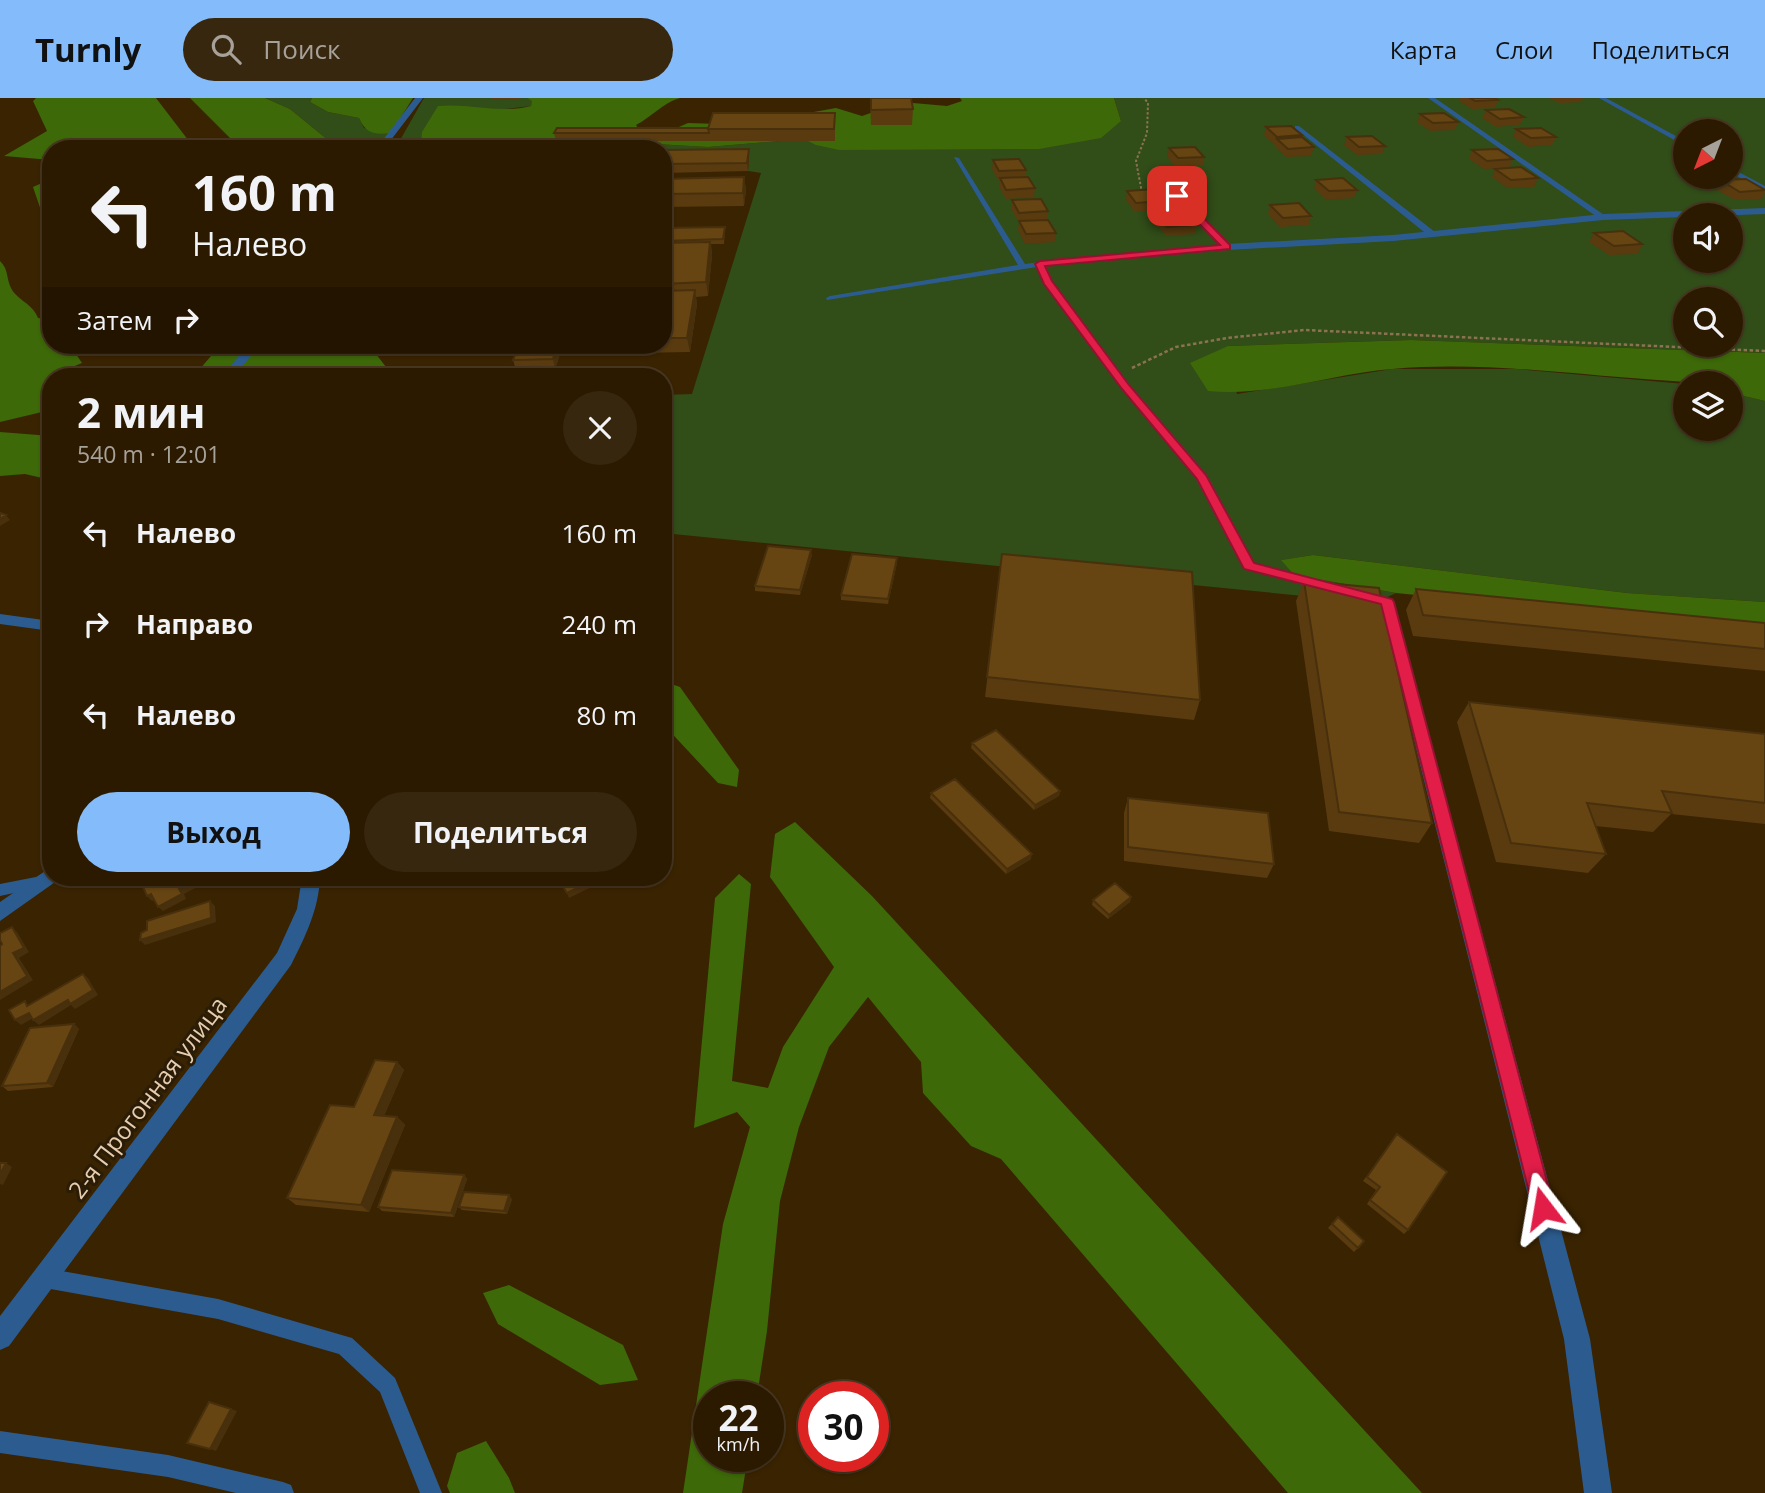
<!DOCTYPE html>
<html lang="ru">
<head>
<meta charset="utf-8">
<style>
  :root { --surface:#2c1a00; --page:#38270f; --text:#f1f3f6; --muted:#a6a199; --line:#483822; --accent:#84bcfb }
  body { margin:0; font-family:"Open Sans",sans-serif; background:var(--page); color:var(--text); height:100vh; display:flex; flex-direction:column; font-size:26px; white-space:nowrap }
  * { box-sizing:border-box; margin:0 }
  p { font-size:23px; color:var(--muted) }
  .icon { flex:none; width:38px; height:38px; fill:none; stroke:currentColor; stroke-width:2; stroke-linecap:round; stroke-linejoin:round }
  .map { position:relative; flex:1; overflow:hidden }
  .panel { position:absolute; left:42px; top:270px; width:630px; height:518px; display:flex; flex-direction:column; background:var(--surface); border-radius:28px; box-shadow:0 2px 5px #0004,0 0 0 2px var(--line) }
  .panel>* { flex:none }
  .hud { position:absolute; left:42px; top:42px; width:630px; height:214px; border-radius:28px; box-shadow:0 2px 5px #0004,0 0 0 2px var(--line); background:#2c1a00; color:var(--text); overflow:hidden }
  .needle { width:46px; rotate:222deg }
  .tools { position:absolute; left:1673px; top:21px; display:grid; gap:14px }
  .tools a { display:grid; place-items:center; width:70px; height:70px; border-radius:50%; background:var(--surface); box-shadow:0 2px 5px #0004,0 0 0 2px var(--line); font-size:35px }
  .speed { position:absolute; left:693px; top:1283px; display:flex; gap:14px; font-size:35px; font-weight:700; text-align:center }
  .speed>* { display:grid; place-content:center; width:91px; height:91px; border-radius:50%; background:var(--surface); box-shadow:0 2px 5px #0004,0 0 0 2px var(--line); line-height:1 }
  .speed small { font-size:18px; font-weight:400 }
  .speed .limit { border:10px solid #d22; background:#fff; color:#111 }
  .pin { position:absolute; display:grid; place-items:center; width:60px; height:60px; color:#fff; margin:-30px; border-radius:14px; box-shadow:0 4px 10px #0006 }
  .me { position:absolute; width:77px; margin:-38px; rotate:346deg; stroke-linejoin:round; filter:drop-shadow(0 0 5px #0008) }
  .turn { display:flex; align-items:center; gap:24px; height:147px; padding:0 35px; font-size:32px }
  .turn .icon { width:91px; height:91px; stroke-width:2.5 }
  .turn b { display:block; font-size:49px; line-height:60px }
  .then { display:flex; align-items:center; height:66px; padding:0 35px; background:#0003; gap:14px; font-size:26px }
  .round { display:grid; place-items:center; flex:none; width:74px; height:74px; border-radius:37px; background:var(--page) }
  .overview { display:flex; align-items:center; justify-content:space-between; height:119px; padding:0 35px }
  h1 { font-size:42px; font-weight:700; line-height:52px }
  .button { display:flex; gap:14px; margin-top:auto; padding:14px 35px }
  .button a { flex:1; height:80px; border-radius:42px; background:var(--accent); color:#111; font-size:28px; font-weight:700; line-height:80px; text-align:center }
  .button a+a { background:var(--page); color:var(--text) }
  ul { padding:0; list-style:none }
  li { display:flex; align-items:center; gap:21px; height:91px; padding:0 35px }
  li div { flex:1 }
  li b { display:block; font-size:26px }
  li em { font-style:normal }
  header { display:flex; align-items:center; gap:42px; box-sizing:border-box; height:98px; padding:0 35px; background:var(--accent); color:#111 }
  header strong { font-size:33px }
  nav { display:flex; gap:38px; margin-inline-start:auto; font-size:24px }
  .search { width:490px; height:63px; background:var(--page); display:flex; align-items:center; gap:18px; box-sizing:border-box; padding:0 24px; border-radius:38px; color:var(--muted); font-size:26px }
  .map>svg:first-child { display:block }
  .green { fill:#314d18; fill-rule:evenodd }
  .forest { fill:#3d6908 }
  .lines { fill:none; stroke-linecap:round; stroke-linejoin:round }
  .path-far1 { stroke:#8b7352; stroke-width:2; stroke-dasharray:2.5 2; stroke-linecap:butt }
  .path { stroke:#8b7352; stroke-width:2.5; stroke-dasharray:3.5 2.5; stroke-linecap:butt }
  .lane { fill:#2c5c8f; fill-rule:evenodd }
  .street { fill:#2c5c8f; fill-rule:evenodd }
  .wall { fill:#593b0f }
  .shaded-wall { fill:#48300d }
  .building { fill:#674512; stroke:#48300d; stroke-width:2 }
  .route { fill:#e11d48; stroke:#92132f; stroke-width:2 }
  .labels { text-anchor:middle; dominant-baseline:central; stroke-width:6; stroke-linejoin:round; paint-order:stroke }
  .near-street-label { font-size:24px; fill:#e6cdaf; stroke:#2a1c07 }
</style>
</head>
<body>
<header>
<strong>Turnly</strong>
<div class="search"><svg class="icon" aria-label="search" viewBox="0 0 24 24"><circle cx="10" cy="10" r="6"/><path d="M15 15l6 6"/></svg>Поиск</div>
<nav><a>Карта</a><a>Слои</a><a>Поделиться</a></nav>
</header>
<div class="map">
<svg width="1765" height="1395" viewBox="0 0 1765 1395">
  <rect width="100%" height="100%" fill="#3a2300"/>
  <path class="green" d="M265,0H312L310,4L328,14L359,20L364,30L391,35L376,51H339L290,11Z
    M424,0H527L533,3L531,8L497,12L421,47L427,51H395Z
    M1114,0H1765V255L1411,242L1228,248L1237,296L1392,271H1517L1685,286V331H1731V295L1765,303V504L1627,495L1313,457L1282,462L1294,477L1396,495L1375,505L663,435V297L692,296L761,75L748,73L749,59L663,61V51H432L475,47L656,46L708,49L804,41L1121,23ZM1685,33H1731V79H1685ZM1685,117H1731V163H1685ZM1685,201H1731V247H1685Z"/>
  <path class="forest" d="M36,0H156L195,51H51V62L4,58L47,33L33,3Z
    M190,0H265L290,11L339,51H241Z
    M312,0H413L391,35C375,37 366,36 359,20L328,14L310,4Z
    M527,0H680C662,5 652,19 636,27L640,33L672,32L688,25L720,26L772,15L797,17L836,10L862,18L902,4L947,8L962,3L960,0H1114L1121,23L1101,40L1039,51L839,52L816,47L804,41L708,49L656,46L598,49L475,47L427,51L421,47L422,34L438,8C469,5 500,16 531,8L532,3Z
    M51,81V142L33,89Z
    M0,163C9,172 6,180 11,190C17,202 33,206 38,220L51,222V247H70L82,265L51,278V298L42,314L0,324Z
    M1411,242L1765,255V303L1731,295V285C1620,285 1505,261 1392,271C1331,276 1270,299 1208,293L1190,265L1228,248Z
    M153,247H369L393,278H194L216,252Z
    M0,334L51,338V382L25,376L0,378Z
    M1313,457L1627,495L1765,504V532L1396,495L1294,477L1281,462Z
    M663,583L680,589L739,672L737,689L718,685L663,626Z
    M795,724L872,798L1422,1395H1288L1001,1061L971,1048L923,995L921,964L868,899L829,949L799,1029L780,1103L767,1233L757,1298H709V1358H748L742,1395H683L723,1126L750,1029L737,1014L694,1030L715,800L739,776L751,786L732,983L768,990L783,949L834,869L770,779L775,736Z
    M509,1187L623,1247L638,1282L600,1287L498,1226L483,1195Z
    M486,1343L509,1380L515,1395H450L447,1388L457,1355Z"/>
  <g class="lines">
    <path class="path-far1" d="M1142,95L1136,63L1147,35L1148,5L1144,0"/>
    <path class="path" d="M1132,270L1176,249L1227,240L1304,232L1765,253"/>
    <path class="lane" d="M1428,0H1435L1607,119L1600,121Z
      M1599,0H1606L1685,43V48Z
      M1295,28H1299L1435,134V138H1429L1295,30Z
      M954,59L959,60L1025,166L1040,164L1044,166L1043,168L827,202L826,200L830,198L1018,167Z
      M1731,70L1765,88V93L1731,75Z
      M1159,80H1163L1230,147V151H1224L1159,82Z
      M41,778L46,780L48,784L46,788L0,798V786Z
      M45,1170L218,1201L352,1240L395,1280L442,1395H420L380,1294L339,1256L218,1221L45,1190L38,1187L35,1180L38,1173Z
      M0,1333L168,1357L283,1384L291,1387L294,1395H236L168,1379L0,1355Z"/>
    <path class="street" d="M415,0H423L384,51H376Z
      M1765,110V116L1603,122L1393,143L1227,152L1046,168L1053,184L1130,287L1207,377L1254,465L1338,487L1340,490L1333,495L1244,471L1196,381L1122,291L1044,186L1035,166L1040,163L1227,146L1393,137L1603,116Z
      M248,247H260L234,278H222Z
      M1360,492L1392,501L1394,504L1590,1241L1612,1395H1584L1564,1241L1380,507L1355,500L1353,497Z
      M0,516L51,523V533L0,526Z
      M51,769V779H59L58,782L0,823V804Z
      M302,779H320C319,811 305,839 291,867L9,1248L0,1252V1218L277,855L297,811Z"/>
  </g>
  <path class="wall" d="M491,0H520L519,1L491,2Z
    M870,0H911L913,11L912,27H871Z
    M1460,0H1495L1498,2L1495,10L1472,11L1459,3Z
    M1549,0H1583L1581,4L1559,5Z
    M1486,12L1524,19L1520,27L1496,29L1482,20Z
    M835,15V43H556L554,35L708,30Z
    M1420,16L1458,24L1455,32L1430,33L1417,24Z
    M1266,29L1302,37L1301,39L1314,49L1311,58L1286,59L1275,49V47L1264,37Z
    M1516,31L1556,39L1552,47L1528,49L1513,39Z
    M1347,39L1385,48L1382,56L1357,57L1344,47Z
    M1169,50L1204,59L1203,67L1176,69L1167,59Z
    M749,51V59L748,73L663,75V52Z
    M1472,52L1513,61L1509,70L1484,71L1469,61Z
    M993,62L1026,72V79L1035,90L1034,99L1006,101L999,89L1000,82H998L992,71Z
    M1495,71L1538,80L1534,89L1507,90L1492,79Z
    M744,79L746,92L744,108L663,109V81Z
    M1316,82L1357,92L1354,100L1326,102L1314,90Z
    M1720,82L1765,91V95L1761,101L1735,102L1715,91Z
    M1127,93L1165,103L1163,112L1135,114L1126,102Z
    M1012,102L1048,113L1047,122L1056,135L1055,144L1025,146L1018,132L1019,124L1011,111Z
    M1270,107L1311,118L1309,127L1280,129L1268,116Z
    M1157,116L1197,127L1195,136L1166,138L1155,125Z
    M663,130L725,133L724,146H711L712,157L708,198L696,199L697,206L690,254L587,256L585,247H663Z
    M1594,135L1642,146L1638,156L1609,157L1589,144Z
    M560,256L555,271L516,272L513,262Z
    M1002,456L1200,602L1194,622L985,599Z
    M812,457L800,497L755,493V488Z
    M897,460V465L888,506L841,502V497Z
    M1304,483L1432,725L1419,745L1329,733L1296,503Z
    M1416,491L1765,525V573L1413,538L1406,512Z
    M1469,604L1765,636V726L1671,716L1653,734L1595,728L1606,756L1588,775L1496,764L1457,624Z
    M972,645L1060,693L1059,698L1034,712L971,650Z
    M931,695L1031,761L1006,776L930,700Z
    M1128,700L1274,766L1267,780L1124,763V715Z
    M1131,799L1130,804L1108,821L1092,807L1093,802Z
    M74,926L79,931L53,989L8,993L2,988Z
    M397,964L404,972L384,1018L397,1019L405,1027L369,1114L296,1107L287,1100L354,1009Z
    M1397,1036L1408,1132L1404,1136L1367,1106L1376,1092L1363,1083Z
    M464,1077L467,1081L454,1119L382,1113L378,1109Z
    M512,1101L507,1116L462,1112L459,1109Z
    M1338,1119L1358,1150L1354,1154L1328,1130Z"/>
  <path class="shaded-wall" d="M749,51V59L748,73L747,65Z
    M744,79L746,92L744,108L743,95Z
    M710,144L712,157L708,198L706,184Z
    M695,192L697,206L690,254L687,240Z
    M558,247L560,256L555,271L553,261Z
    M6,417L10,422L0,428V421Z
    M811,452L812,457L800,497V492Z
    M897,460V465L888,506V501Z
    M1060,693L1059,698L1034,712L1035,707Z
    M667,715L668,720L663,723V717Z
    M1032,756L1031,761L1006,776L1007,771Z
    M203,779H207L209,783L184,796L186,801L163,813L158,809L179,791Z
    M600,779H612L569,800L567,795Z
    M151,796L156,801L152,803L147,798Z
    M1131,799L1130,804L1108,821L1109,817Z
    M210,803L215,808L216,824L145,847L140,842Z
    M12,829L17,834L29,854L19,860L33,882L0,902V894L13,855Z
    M83,876L88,880L98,897L75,911L71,907L39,927L33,922Z
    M29,915L35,919L21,927L15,922Z
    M74,926L79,931L53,989L47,985Z
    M397,964L404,972L381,1025L374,1017Z
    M397,1019L405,1027L369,1114L361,1107Z
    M6,1065L12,1069L3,1087L0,1086V1076Z
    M464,1077L467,1081L454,1119L451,1115Z
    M509,1097L512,1101L507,1116L504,1113Z
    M231,1311L237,1313L216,1353L210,1351Z"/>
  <path class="building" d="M871,0H911L913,11L871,12Z
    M1470,0H1495L1498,2L1475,3Z
    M1509,11L1524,19L1500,21L1486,12Z
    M713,15H835L834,31H708Z
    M1444,15L1458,24L1433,25L1420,16Z
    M1291,28L1302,37L1277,39L1266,29Z
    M557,30H708L709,35H554Z
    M1541,30L1556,39L1531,40L1516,31Z
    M1372,38L1385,48L1359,49L1347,39Z
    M1302,39L1314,49L1288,51L1277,41Z
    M1195,49L1204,59L1178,60L1169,50Z
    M749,51L747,65L663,66V52Z
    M1498,51L1513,61L1487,63L1472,52Z
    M1019,61L1026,72L999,73L993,62Z
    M1521,69L1538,80L1511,82L1495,71Z
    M744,79L743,95L663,96V81Z
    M1028,79L1035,90L1006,92L1000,80Z
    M1343,80L1357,92L1329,93L1316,82Z
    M1746,81L1765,92L1740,94L1720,82Z
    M1155,91L1165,103L1136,105L1127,93Z
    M1041,101L1048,113L1019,115L1012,102Z
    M1299,105L1311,118L1283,120L1270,107Z
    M1186,114L1197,127L1167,129L1157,116Z
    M1048,122L1056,135L1026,136L1019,123Z
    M725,129L723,141L663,143V130Z
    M1623,133L1642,146L1614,148L1594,135Z
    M710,144L706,184L663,186V145Z
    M695,192L687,240H663V193Z
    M519,247H557L553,261L513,262Z
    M0,415L6,417L0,421Z
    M768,448L811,452L800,492L755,488Z
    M852,456L897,460L888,501L841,497Z
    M1002,456L1192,474L1200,602L987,579Z
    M1304,483L1379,490L1432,725L1339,714Z
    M1416,491L1765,525V551L1423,517Z
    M1469,604L1765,636V705L1662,693L1672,715L1587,705L1606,756L1511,745Z
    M996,632L1060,693L1035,707L972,645Z
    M955,681L1032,756L1007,771L931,695Z
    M1128,700L1268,715L1274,766L1128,749Z
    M146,779H203L179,791L182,796L158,809L151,796L147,798L143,789L150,786Z
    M569,779H600L567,795L561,786L571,781Z
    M1115,785L1131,799L1109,817L1093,802Z
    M210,803L211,820L140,842L141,835L147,832V823Z
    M12,829L24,850L13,855L27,878L0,894V848L2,846L0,842V835Z
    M83,876L93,892L70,906L68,902L33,922L29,915L15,922L9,912L25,903L27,908Z
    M74,926L47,985L2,988L30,930Z
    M375,962L397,964L374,1017L397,1019L361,1107L287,1100L330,1007L354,1009Z
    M1397,1036L1447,1074L1408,1132L1370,1102L1380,1089L1367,1079Z
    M0,1065H6L0,1076Z
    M392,1072L464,1077L451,1115L378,1109Z
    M464,1094L509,1097L504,1113L459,1109Z
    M1338,1119L1364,1143L1358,1150L1332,1126Z
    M209,1304L231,1311L210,1351L187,1345Z"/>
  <path class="route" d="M1174,96H1180L1230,147V151L1045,168L1052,183L1129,287L1206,377L1254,465L1392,501L1394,504L1554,1110L1551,1117L1543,1120L1536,1117L1533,1110L1381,506L1244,471L1197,381L1122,291L1044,186L1035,166L1040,163L1220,147L1174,100Z"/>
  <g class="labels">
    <g class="near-street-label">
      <text transform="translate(147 999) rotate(-53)">2-я Прогонная улица</text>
    </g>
  </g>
</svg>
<div class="tools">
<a><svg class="needle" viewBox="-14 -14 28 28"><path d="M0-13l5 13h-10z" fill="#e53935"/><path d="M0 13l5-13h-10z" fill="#a6a199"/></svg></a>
<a><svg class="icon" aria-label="sound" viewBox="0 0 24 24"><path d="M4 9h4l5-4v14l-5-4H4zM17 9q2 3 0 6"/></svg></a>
<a><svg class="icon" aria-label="search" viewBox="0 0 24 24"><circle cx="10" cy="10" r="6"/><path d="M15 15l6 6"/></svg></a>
<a><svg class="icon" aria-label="layers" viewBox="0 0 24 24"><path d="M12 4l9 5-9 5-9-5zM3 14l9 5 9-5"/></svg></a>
</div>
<div class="speed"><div>22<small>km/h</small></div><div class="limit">30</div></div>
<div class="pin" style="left:1177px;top:98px;background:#d93025"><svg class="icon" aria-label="arrive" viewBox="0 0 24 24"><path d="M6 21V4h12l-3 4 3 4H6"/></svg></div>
<svg class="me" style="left:1543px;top:1110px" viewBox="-20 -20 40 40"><path d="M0-17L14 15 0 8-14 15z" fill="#e11d48" stroke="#fff" stroke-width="4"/></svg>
<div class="hud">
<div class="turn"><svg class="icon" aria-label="left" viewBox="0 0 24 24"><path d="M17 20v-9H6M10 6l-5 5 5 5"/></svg><div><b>160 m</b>Налево</div></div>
<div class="then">Затем<svg class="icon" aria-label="right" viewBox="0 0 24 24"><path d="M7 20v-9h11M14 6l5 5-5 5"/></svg></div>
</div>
<section class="panel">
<div class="overview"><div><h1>2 мин</h1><p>540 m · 12:01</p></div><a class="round"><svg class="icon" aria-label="close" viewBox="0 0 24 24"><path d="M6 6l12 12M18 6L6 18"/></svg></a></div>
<ul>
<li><svg class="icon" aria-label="left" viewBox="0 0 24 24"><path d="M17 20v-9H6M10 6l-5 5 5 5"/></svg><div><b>Налево</b></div><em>160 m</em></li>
<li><svg class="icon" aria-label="right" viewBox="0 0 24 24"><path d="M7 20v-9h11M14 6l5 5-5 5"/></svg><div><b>Направо</b></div><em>240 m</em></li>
<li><svg class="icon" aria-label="left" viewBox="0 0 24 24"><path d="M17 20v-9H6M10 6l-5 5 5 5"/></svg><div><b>Налево</b></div><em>80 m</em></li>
</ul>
<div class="button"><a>Выход</a><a>Поделиться</a></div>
</section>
</div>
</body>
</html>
